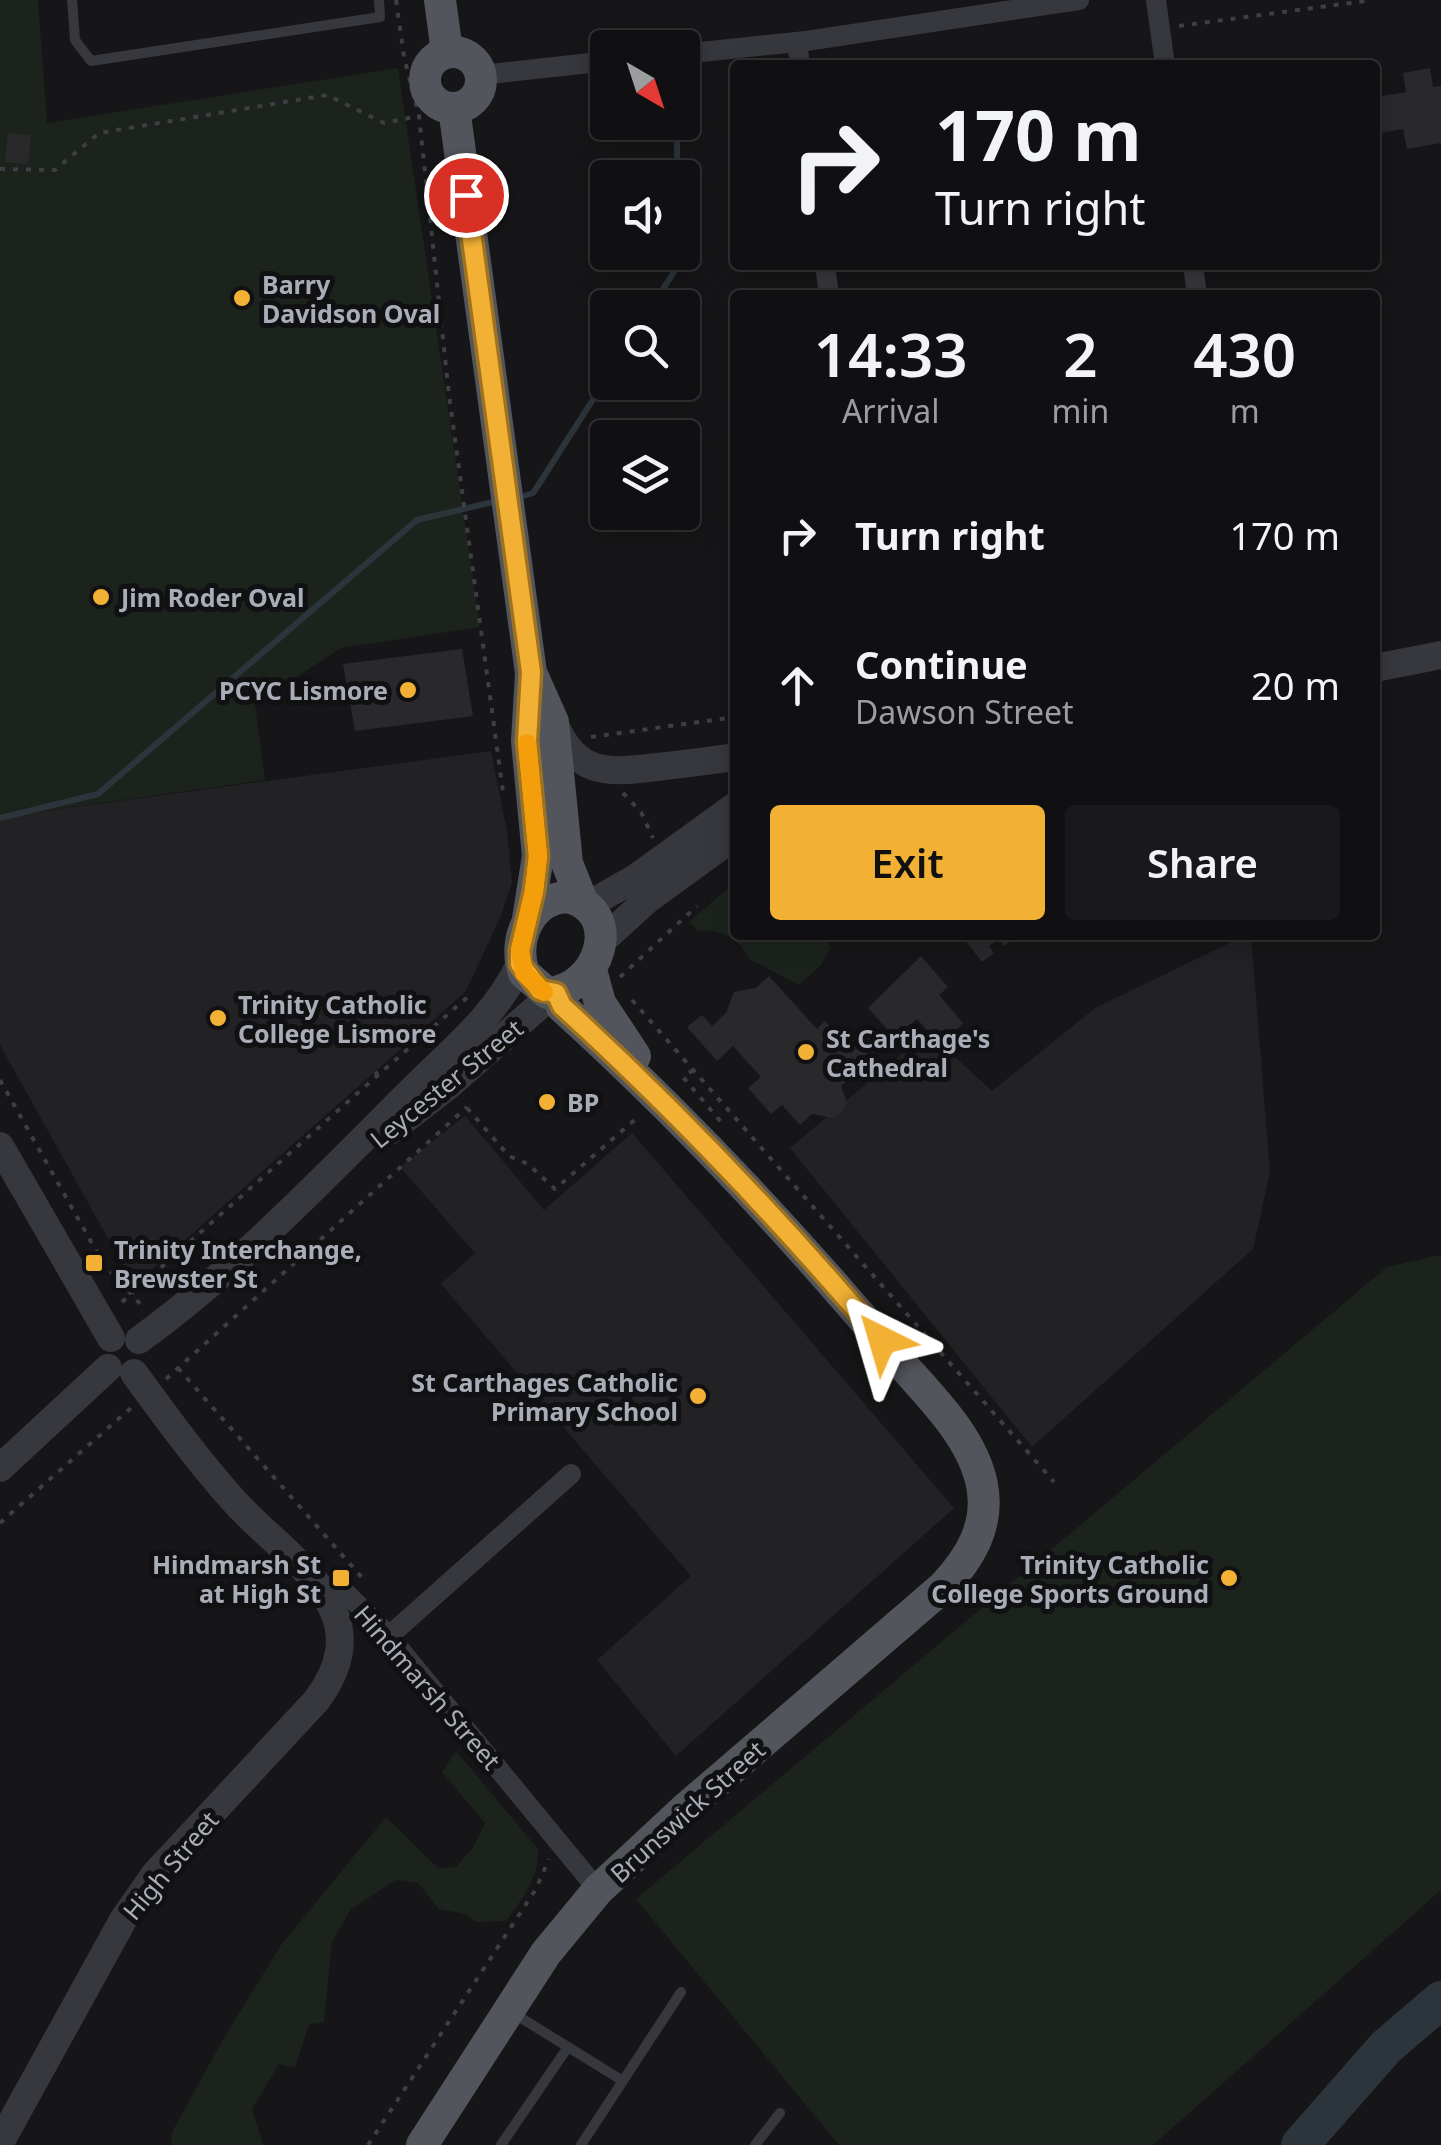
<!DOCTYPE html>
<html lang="en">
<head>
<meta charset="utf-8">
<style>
  :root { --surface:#101012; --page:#19191b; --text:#f1f3f6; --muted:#9c9d9f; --line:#303032; --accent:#f2b134 }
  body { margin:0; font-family:"Noto Sans",sans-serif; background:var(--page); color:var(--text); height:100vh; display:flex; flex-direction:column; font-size:38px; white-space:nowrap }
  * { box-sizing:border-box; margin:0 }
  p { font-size:32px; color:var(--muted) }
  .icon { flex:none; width:55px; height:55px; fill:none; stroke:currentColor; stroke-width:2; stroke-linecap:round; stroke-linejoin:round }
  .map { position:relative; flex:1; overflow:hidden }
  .sheet { position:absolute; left:730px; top:290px; width:650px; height:650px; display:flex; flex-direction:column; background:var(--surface); border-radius:10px; box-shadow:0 5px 25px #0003,0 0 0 2px var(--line) }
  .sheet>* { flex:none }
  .hud { position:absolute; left:730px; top:60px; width:650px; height:210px; border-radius:10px; box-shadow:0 5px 25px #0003,0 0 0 2px var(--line); background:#101012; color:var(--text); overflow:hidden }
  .needle { width:65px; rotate:141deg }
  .tools { position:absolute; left:590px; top:30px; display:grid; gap:20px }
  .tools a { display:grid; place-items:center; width:110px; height:110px; border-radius:10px; background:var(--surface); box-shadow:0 5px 25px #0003,0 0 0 2px var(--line); font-size:50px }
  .pin { position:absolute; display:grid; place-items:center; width:85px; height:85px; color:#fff; margin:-42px; border:5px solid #fff; border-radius:50%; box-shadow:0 2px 10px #0007 }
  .me { position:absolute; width:110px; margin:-55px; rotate:320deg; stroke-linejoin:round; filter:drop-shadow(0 0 8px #0008) }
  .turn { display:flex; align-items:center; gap:35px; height:210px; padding:0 40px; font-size:45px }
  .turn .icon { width:130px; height:130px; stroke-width:2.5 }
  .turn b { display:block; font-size:70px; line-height:85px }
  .eta { display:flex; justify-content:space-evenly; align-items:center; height:170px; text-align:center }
  .eta b { font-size:60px; font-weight:600; line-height:70px }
  .primary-button { display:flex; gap:20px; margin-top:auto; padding:20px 40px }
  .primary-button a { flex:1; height:115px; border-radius:10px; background:var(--accent); color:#111; font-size:40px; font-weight:600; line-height:115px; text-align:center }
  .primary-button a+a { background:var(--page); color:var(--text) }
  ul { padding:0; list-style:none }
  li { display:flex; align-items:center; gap:30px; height:150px; padding:0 40px }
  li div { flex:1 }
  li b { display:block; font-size:38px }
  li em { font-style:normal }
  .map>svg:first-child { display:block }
  .built { fill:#222225 }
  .green { fill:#1c231d }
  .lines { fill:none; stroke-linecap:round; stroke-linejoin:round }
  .stream { stroke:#2c353c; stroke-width:6 }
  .river { stroke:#2c353c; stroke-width:38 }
  .building { fill:#29292c }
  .path { stroke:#3d3f44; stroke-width:4; stroke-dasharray:5 8; stroke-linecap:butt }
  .service { stroke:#37383d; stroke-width:10 }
  .minor { stroke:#37383d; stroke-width:20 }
  .tertiary { stroke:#37383d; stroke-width:28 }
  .primary { stroke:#53555c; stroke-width:32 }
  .route-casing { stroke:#9d7322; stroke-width:25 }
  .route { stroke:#f2b134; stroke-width:18 }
  .slow { stroke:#f59e0b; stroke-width:18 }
  .poi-dot { fill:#f2b134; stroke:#111113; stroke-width:4 }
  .labels { text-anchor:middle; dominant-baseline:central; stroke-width:10; stroke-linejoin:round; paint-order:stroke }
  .poi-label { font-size:25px; font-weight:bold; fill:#a8adb8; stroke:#111113; text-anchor:start }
  .street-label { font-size:25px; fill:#a8adb8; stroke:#111113 }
</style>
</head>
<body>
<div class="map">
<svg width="1441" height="2145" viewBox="0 0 1441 2145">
  <rect width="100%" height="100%" fill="#161618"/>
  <path class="built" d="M491,751L507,831L512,883L500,918L466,991L134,1285L0,1045V817Z
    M1246,935H1251L1270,1172L1253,1249L1032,1447L790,1148L928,1032L992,1091L1095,1008Z
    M465,1116L544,1210L632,1133L954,1508L676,1756L597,1660L691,1576L441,1284L475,1253L400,1167Z"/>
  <path class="green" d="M0,0H38L47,123L398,68L480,627L341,648L255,704L265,780L0,817Z
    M735,882V935H822L831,947L821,965L799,985L749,959C742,940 718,927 698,931L689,922Z
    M1441,1255V1890L1153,2145H839L636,1899L1387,1267Z
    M456,1751L538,1849C539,1878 523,1898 506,1921L476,1922L465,1914L439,1909L418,1883L396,1880L351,1909L332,1941L324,2023L309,2024L295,2068L279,2064L252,2109L263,2145H171L172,2132L225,2036L281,1945L386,1817L438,1868L456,1867L473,1848L485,1823L442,1772Z"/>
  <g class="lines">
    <path class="stream" d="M677,178V122
      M651,308L677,267V252
      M520,497L533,493L539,484L608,376
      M0,818L98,794L417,520L497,501"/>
    <path class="river" d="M1300,2145L1386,2047L1441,2000"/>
  </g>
  <path class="building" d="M1430,68L1433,87L1441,86V143L1407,149L1403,129L1375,134V97L1406,92L1403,73Z
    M8,133L31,135L28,164L5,162Z
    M462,649L473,716L355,731L343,664Z
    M961,935H1019L1004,946L999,939L989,946L994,953L982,962Z
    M921,956L948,987L939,995L963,1023L941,1046L917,1019L895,1038L868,1008Z
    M769,976L817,1029L825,1021L847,1044L864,1028H874L882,1036L881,1047L869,1057L872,1061L841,1086L847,1102L843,1111L832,1118L812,1114L800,1125L782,1105L771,1114L748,1088L761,1077L733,1046L717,1061L687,1027L702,1015L712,1026L726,1013L734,992L756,988Z"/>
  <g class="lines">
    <path class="path" d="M396,0L404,57L419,116L449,395L503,792
      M1179,26L1372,0
      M0,169L55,170L99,133L327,95L384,123L419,116
      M591,737L735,717
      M623,793L641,812L653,838
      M620,977L697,906
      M632,1000L1054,1482
      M693,1070L683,1077L721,1122
      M375,1072L378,1075L470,995
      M0,1080L103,1263L142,1306
      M467,1108L509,1156L528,1164L555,1189L638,1117
      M122,1302L378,1075
      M178,1368L365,1581
      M166,1379L467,1107
      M0,1523L132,1407
      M368,2145L536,1889L549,1859"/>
    <path class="service" d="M72,0L75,40L91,61L380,17L379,0
      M513,2013L623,2081
      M501,2145L568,2047
      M581,2145L681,1992
      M755,2145L780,2113"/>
    <path class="minor" d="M1156,0L1165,65
      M797,42L800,65
      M682,54L806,41L1079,0
      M481,75L608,61
      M825,265L829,295
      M1193,265L1197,295
      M330,1602L339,1594H347L389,1636L598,1890
      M389,1636L571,1474"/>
    <path class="tertiary" d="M1375,668L1441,655
      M554,723C577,776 607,773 657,767C683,764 709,761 735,757
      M588,905L634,879L735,806
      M601,942L647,900L735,836
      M390,1131L448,1086L539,1006L547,993
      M0,1146L111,1338
      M139,1340C237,1269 321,1181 406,1096C448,1053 494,1019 520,964
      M0,1468L108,1368
      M0,2143L123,1920L155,1874L316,1701C385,1610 288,1561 234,1501C198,1461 166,1417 134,1373"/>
    <path class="primary" d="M440,0L447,52
      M425 80a28 28 0 1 1 56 0a28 28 0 1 1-56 0Z
      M454,108L531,673L527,741L538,856L528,919
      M533,677L553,722L567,863L582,901
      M568,897C626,912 599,991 547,993L524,973C512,940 530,898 568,897Z
      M591,970L600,1003L635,1056
      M422,2145L546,1953L598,1890L685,1809L943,1587C969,1559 990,1527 982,1485C972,1434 926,1393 893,1354C789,1230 682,1116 562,1007L557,993"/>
  </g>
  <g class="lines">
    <g class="route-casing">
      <path id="route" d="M466,195L531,672L527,741L538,856L534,891L520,950V964L540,990L556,993L562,1006C678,1112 781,1221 882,1340"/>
    </g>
    <use href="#route" class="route"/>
    <path class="slow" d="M527,743L538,856L534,891L520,950L524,973L544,992"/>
  </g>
  <g class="poi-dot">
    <circle cx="242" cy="298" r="10"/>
    <circle cx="101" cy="597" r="10"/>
    <circle cx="408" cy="690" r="10"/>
    <circle cx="218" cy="1018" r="10"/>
    <circle cx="806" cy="1052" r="10"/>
    <circle cx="547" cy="1102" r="10"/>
    <rect x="84" y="1253" width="20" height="20" rx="5"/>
    <circle cx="698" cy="1396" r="10"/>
    <rect x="331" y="1568" width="20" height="20" rx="5"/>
    <circle cx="1229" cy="1578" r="10"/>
  </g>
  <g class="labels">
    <g class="poi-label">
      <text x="262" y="284">Barry<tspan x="262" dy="29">Davidson Oval</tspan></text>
      <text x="121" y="597">Jim Roder Oval</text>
      <text x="388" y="690" text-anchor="end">PCYC Lismore</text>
      <text x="238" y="1004">Trinity Catholic<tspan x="238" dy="29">College Lismore</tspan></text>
      <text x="826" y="1038">St Carthage's<tspan x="826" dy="29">Cathedral</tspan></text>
      <text x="567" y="1102">BP</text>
      <text x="114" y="1249">Trinity Interchange,<tspan x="114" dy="29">Brewster St</tspan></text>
      <text x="678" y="1382" text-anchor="end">St Carthages Catholic<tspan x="678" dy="29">Primary School</tspan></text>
      <text x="321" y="1564" text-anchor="end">Hindmarsh St<tspan x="321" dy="29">at High St</tspan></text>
      <text x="1209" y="1564" text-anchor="end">Trinity Catholic<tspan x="1209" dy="29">College Sports Ground</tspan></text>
    </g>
    <g class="street-label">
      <text transform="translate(446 1083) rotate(-39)">Leycester Street</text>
      <text transform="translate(428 1687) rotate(49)">Hindmarsh Street</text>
      <text transform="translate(687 1811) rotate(-42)">Brunswick Street</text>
      <text transform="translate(170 1865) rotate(-50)">High Street</text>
    </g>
  </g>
</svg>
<div class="tools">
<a><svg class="needle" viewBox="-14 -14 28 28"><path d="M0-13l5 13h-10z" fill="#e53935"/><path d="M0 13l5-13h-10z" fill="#9c9d9f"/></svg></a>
<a><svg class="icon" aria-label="sound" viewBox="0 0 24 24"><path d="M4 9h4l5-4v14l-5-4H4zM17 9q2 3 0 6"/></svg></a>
<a><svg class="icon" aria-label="search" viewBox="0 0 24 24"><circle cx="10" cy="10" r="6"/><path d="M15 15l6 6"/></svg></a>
<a><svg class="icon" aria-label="layers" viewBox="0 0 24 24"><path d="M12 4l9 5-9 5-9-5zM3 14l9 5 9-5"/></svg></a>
</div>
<div class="pin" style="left:466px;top:195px;background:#d93025"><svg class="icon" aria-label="arrive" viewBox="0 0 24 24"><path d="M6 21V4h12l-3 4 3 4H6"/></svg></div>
<svg class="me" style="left:882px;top:1340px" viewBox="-20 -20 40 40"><path d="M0-17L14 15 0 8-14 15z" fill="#f2b134" stroke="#fff" stroke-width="4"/></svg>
<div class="hud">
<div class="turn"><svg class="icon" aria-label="right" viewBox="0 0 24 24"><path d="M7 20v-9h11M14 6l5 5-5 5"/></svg><div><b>170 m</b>Turn right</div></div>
</div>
<section class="sheet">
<div class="eta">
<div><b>14:33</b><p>Arrival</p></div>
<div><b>2</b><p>min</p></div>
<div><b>430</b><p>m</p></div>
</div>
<ul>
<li><svg class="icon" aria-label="right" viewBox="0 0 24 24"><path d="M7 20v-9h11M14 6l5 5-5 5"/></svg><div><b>Turn right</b></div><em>170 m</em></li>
<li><svg class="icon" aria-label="ahead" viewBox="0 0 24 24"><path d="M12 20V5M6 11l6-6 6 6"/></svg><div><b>Continue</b><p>Dawson Street</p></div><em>20 m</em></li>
</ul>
<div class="primary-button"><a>Exit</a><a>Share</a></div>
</section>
</div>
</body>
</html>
